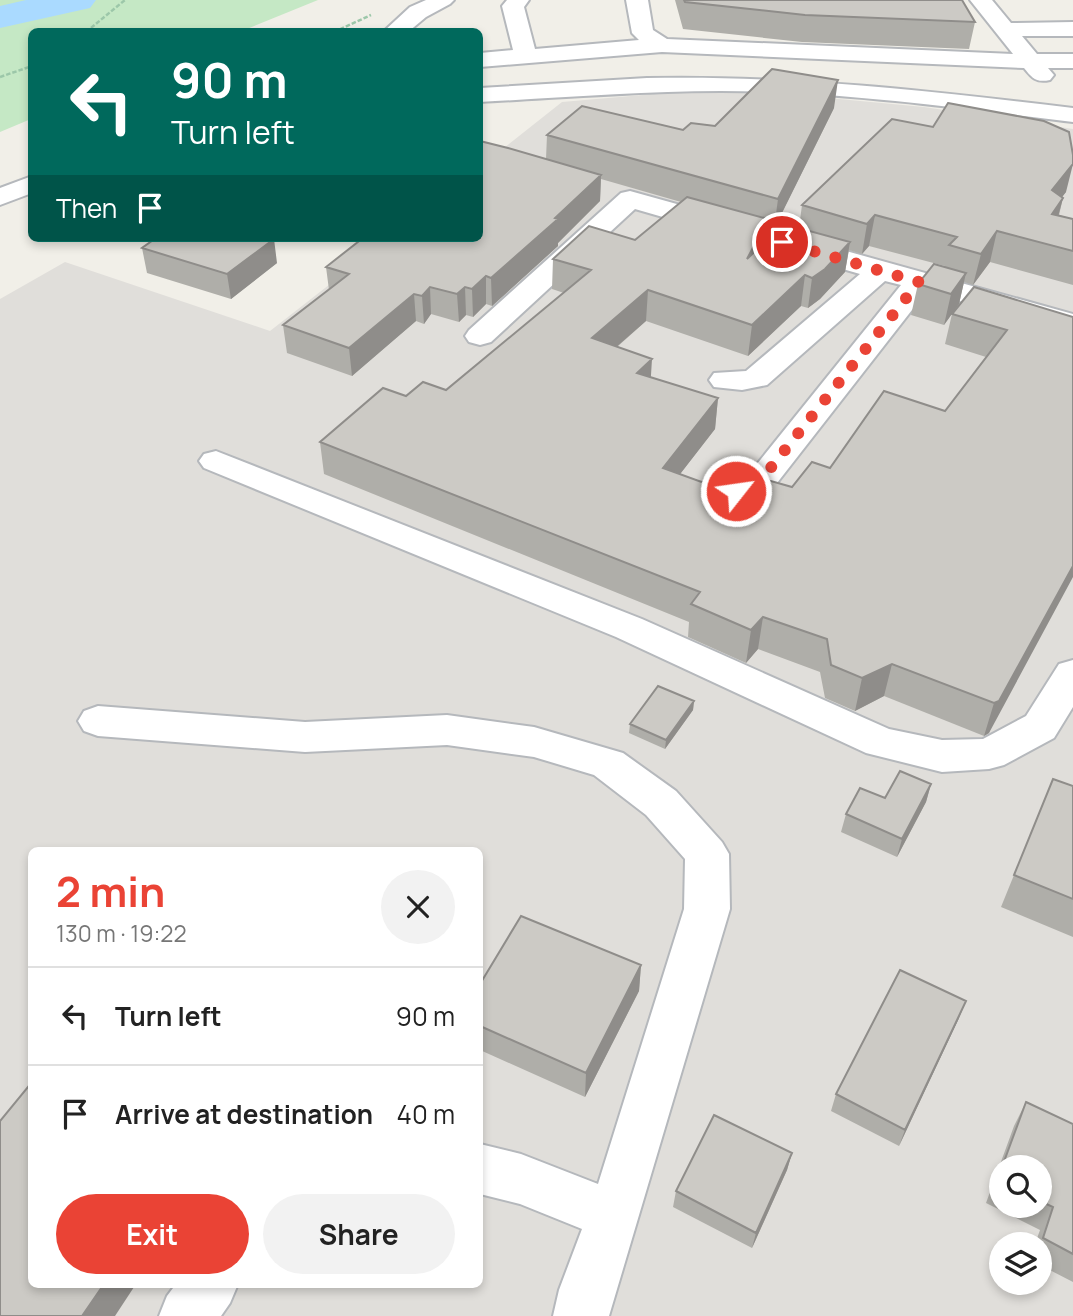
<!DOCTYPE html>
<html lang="en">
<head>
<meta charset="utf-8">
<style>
  :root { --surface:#fff; --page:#f2f2f2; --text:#222; --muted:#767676; --line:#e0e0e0; --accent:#ea4335 }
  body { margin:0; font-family:Manrope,sans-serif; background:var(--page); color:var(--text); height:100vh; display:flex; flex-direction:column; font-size:26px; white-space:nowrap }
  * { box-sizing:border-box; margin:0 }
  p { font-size:23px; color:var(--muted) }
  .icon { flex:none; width:38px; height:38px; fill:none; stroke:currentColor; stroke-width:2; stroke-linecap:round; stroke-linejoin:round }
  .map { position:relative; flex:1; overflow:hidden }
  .side { position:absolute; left:28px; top:847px; width:455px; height:441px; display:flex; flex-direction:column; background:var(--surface); border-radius:10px; box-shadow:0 4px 10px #0003 }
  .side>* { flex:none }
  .banner { position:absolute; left:28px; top:28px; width:455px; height:214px; border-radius:10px; box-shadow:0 4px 10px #0003; background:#00695c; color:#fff; overflow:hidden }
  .controls { position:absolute; left:989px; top:1155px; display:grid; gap:14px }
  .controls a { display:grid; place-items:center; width:63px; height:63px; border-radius:50%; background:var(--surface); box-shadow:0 4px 10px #0003; font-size:35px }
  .pin { position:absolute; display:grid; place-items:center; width:60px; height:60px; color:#fff; margin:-30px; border:4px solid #fff; border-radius:50%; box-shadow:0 2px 7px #0007 }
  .me { position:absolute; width:77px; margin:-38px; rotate:60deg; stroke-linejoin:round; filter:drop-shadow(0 0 5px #0008) }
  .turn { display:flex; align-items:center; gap:24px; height:147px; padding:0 28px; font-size:32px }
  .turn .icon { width:91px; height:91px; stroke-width:2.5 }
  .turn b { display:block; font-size:49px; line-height:60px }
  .then { display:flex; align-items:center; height:66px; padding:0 28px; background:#0003; gap:14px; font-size:26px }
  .round { display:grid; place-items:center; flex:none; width:74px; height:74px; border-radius:37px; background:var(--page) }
  .headline { display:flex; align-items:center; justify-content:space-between; height:119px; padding:0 28px }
  h1 { font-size:42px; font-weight:700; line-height:52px; color:var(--accent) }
  .primary-button { display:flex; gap:14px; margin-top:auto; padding:14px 28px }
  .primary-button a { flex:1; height:80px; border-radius:42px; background:var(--accent); color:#fff; font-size:28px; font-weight:700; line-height:80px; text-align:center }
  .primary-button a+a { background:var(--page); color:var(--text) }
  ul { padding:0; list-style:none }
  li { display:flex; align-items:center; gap:21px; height:98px; padding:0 28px; border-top:2px solid var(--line) }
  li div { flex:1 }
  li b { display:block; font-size:26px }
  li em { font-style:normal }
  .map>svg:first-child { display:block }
  .industrial { fill:#e0deda; fill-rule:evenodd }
  .green { fill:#c5e8c5 }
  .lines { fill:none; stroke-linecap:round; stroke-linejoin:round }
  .river { fill:#aadaff; fill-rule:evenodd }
  .minor-casing { stroke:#b5b8bc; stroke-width:4 }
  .path { stroke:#9cc7a9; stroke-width:2.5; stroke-dasharray:4.5 2; stroke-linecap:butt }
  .minor { fill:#fff; fill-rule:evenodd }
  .wall { fill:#afaea9; fill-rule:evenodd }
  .shaded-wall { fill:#8f8d8a }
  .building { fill:#cccac5; stroke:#8f8d8a; stroke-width:2 }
  .route { stroke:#ea4335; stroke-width:12; stroke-dasharray:0 21.6 }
</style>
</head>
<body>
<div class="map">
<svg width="1073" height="1316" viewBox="0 0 1073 1316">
  <rect width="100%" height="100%" fill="#f1efe8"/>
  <path class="industrial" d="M723,88L924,107L1073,129V1316H0V299L65,262L270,331L389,238H480V167L562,102ZM32,850H480V1284H32ZM1001,1167H1040V1206H1001ZM1001,1244H1040V1283H1001Z"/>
  <path class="green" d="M0,0H318L242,31L32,32L31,119L0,132Z"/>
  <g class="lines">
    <path class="river" d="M26,0H96L90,8L0,28V6Z"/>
    <g class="minor-casing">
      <path id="minor" d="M426,0H454L450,4L426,17L408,32H383L410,7Z
        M507,0H529L524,7L535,49L639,40L632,33L626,0H648L653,30L667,39L1013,54L970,0H992L1011,23L1073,22V36H1022L1037,54H1073V68H1048L1054,75L1050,80C1036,83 1032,78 1024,68L662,52L480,67V53L513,50L502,6Z
        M647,78C790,75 931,91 1073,108V122C973,110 873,96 772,92C674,88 577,97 480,102V88Z
        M32,176V193L0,205V188Z
        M630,191L1073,314V332L926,292L777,483L736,502L699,499L694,491L699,483L730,480L753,469L901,285L885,281L767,385L742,390L714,387L709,380L714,373L746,371L860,274L635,209L491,342L480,345L469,342L465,336L469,330L621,193Z
        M216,451L642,619L889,729L942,740L983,739L1026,716L1059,664L1073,660V707L1054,738L1004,765L989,769L942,772L866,753L616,637L204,468L199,461L204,454Z
        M98,706L305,722L447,715L534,727L623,753L676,791L722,842L729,854L730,909L609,1316H553L559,1290L582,1229L520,1204L480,1194V1144L521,1154L598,1184L684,909L685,859L646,815L594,775L534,757L447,745L305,752L98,736L84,731L78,721L84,711Z
        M176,1284H238L230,1303L221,1316H159L167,1296Z"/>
    </g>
    <path class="path" d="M86,32L125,0
      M334,32L371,15
      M0,77L32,66"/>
    <use href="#minor" class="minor"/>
  </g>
  <path class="wall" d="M675,0H962L975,22L969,49L802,42L683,29Z
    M834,108L774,229L767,227L765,242L799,228L802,205L1066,192L1062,197L1063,198L1059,215L1073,219V285L990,262L973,285L964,282L959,304L944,325L911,315L918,284L945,266L869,246L862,254L849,250L845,272L820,299L808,308L801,306L748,356L646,321L617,347L651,377L718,398L715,429L680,474L718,488L792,487L945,411L986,357L945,344L952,314L1073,317L989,733L984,736L884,696L855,711L825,698L820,672L758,649L746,663L688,637L689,622L324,474L320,442L406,396L446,390L564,293L552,289L553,259L635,240L681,202L601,179L600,201L558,243V246L492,306L486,304L473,317L466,315L459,322L431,314L424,324L416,321L352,376L287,353L283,325L329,290L326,267L546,159L547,135L683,130Z
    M142,248L277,263L231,299L147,273Z
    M694,701L693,710L665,749L629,733L630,724Z
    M931,784L926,802L897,857L841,832L846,814Z
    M1073,786V937L1001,907L1014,875Z
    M641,965L639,991L585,1097L480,1050V984Z
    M959,1018L899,1146L831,1111L836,1094Z
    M1026,1102L1073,1124V1282L1040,1265V1244H1035L1040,1230L986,1203L1014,1126ZM1001,1167H1040V1206H1001Z
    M792,1153L787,1170L752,1248L673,1207L676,1191Z"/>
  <path class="shaded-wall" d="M838,80L834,108L774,229L778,199Z
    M1073,164L1066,192L1044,220L1052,190Z
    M601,175L600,201L558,243V246L492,306L491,278Z
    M1063,198L1055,228L1052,214Z
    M875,215L869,246L862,254L867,224Z
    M768,219L764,249L747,259Z
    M997,231L990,262L973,285L981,254Z
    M274,239L277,263L231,299L227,274Z
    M850,242L845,272L820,299L808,308L812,278Z
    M966,273L959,304L944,325L951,294Z
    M805,275L801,306L748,356L752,325Z
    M486,276V304L473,317L472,289Z
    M430,287L431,314L424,324L422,296Z
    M465,287L466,315L459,322L457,294Z
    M648,290L646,321L591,369L592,338Z
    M414,294L416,321L352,376L349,348Z
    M652,359L650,391L637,373Z
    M718,398L715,429L660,500L663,468Z
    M1073,566V577L989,733L984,736L994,703Z
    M763,617L758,649L746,663L751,630Z
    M892,664L884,696L855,711L862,678Z
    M694,701L693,710L665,749L666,740Z
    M931,784L926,802L897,857L902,839Z
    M641,965L639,991L585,1097L586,1073Z
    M966,1001L959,1018L899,1146L905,1130Z
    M792,1153L787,1170L752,1248L756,1233Z
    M104,1284H136L115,1316H82Z"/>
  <path class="building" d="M684,0H962L975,22L805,15L685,2Z
    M772,69L838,80L778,199L547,135L582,106L683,130L691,123L715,126Z
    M948,103L1044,121L1069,132L1073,155V164L1052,190L1063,198L1052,214L1073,219V251L997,231L981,254L949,245L957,237L875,215L867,224L802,205L892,119L933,127Z
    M480,141L508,148L601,175L555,218L558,219L491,278L486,276L472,289L465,287L457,294L430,287L422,296L414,294L349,348L283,325L349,274L326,267L363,238H480Z
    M687,197L768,219L747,259L784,224L850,242L825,269L812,278L805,275L752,325L648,290L592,338L652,359L637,373L718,398L663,468L718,488L760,478L792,487L812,462L830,468L884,391L945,411L1007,330L952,314L974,287L1073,317V566L999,701L994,703L892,664L862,678L831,665L827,639L763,617L751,630L691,604L700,592L320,442L383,388L406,396L423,382L446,390L591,270L553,259L589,226L635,240Z
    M156,238H270L274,239L227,274L142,248Z
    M934,264L966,273L951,294L918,284Z
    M658,686L694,701L666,740L630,724Z
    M900,771L931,784L902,839L846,814L860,788L885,798Z
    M1053,779L1073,786V899L1014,875Z
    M521,916L641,965L586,1073L480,1026V984Z
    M900,970L966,1001L905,1130L836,1094Z
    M32,1082V1284H104L82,1316H0V1121Z
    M1026,1102L1073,1124V1254L1043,1238L1053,1207L1040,1201V1167H1002Z
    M714,1115L792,1153L756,1233L676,1191Z
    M1001,1170V1182L997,1180Z"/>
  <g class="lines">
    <path class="route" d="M736,491L765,475L919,282L782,242"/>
  </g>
</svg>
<div class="controls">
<a><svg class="icon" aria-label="search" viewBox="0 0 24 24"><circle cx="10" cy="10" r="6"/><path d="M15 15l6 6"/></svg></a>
<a><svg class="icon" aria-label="layers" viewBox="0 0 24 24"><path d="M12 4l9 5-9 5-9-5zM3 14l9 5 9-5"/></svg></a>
</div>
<div class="pin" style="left:782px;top:242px;background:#d93025"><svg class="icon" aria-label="arrive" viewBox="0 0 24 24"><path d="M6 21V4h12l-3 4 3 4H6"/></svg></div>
<svg class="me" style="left:736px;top:491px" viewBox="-20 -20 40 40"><circle r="17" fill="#ea4335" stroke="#fff" stroke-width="3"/><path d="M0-11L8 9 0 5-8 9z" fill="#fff"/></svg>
<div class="banner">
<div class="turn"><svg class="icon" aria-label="left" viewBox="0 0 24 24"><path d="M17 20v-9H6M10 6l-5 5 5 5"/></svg><div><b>90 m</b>Turn left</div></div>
<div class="then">Then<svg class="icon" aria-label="arrive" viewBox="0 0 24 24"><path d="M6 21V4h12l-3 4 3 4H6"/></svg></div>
</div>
<section class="side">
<div class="headline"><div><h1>2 min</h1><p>130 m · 19:22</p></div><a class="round"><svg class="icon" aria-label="close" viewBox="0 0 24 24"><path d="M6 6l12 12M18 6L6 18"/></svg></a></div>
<ul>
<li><svg class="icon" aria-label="left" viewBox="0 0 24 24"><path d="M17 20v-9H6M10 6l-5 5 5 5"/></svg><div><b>Turn left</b></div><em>90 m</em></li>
<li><svg class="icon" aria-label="arrive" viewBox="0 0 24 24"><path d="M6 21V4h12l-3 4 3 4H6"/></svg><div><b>Arrive at destination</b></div><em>40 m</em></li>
</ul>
<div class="primary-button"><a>Exit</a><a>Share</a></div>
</section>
</div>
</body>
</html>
